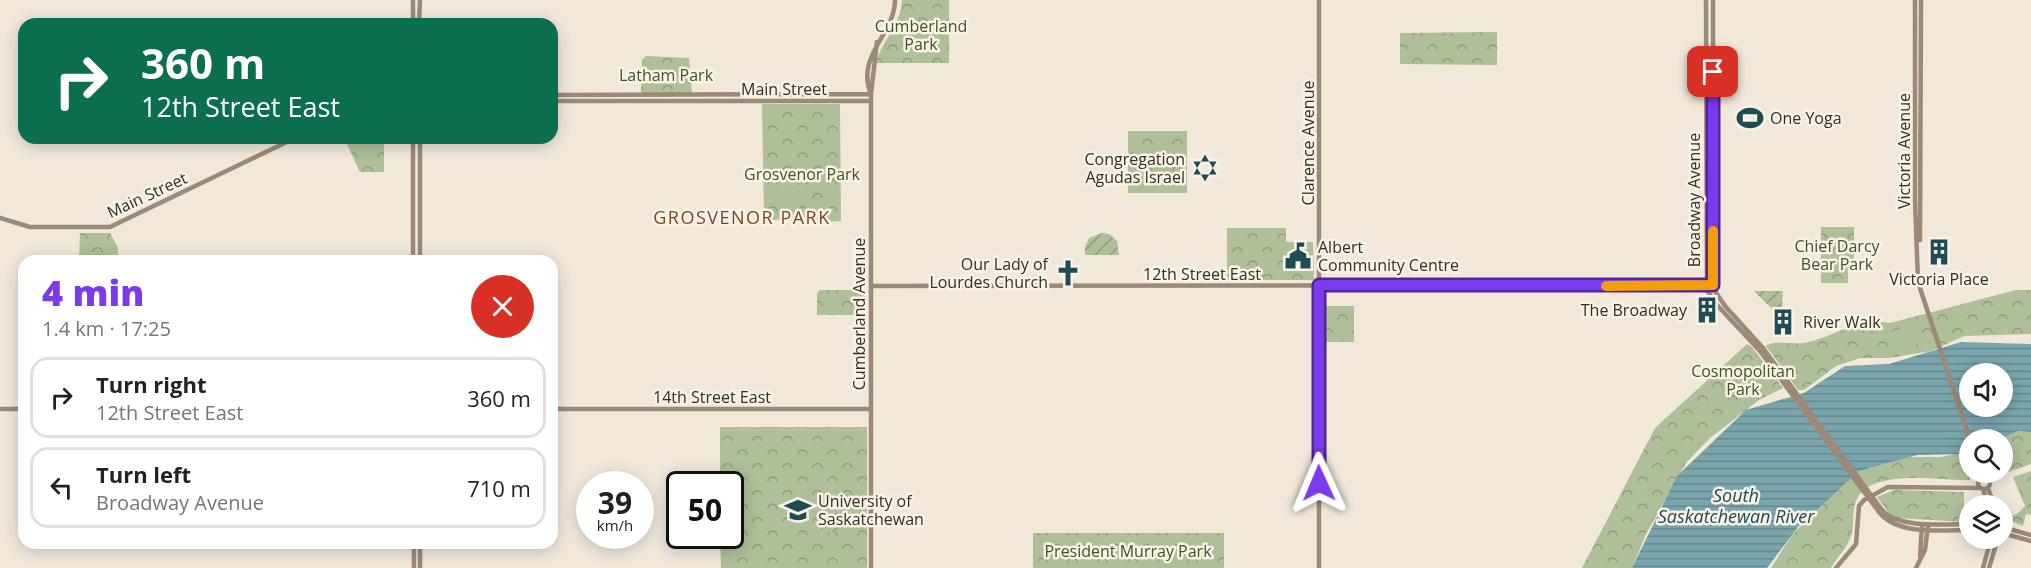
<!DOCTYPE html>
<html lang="en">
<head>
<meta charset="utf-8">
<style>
  :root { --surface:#fff; --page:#f6f6f6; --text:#222; --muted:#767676; --line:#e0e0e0; --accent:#7c3aed }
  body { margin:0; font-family:"Open Sans",sans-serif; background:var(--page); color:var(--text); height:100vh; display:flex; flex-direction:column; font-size:22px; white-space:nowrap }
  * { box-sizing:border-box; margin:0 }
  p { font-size:20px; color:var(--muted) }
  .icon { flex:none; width:33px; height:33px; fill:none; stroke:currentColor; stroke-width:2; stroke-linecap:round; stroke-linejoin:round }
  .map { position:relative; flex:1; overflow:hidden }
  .side { position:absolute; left:18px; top:255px; width:540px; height:294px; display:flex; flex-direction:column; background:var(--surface); border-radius:18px; box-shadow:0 3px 15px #0003 }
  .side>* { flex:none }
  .top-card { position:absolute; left:18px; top:18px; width:540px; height:126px; border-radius:18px; box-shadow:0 3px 15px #0003; background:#0b6e4f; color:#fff; overflow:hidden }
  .controls { position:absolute; left:1959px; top:363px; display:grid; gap:12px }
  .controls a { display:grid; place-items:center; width:54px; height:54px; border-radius:50%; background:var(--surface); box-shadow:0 3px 15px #0003; font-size:30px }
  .speed { position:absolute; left:576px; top:471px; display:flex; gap:12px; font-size:30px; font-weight:700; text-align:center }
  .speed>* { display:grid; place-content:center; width:78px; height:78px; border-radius:50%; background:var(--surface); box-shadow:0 3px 15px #0003; line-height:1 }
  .speed small { font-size:15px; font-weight:400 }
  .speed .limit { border:3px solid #111; border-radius:9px; background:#fff; color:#111 }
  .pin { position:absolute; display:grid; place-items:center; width:51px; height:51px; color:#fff; margin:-26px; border-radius:12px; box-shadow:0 3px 9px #0006 }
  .me { position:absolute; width:66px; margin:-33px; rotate:359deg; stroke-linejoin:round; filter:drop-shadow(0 0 4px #0008) }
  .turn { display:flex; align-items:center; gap:21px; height:126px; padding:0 24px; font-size:27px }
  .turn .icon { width:78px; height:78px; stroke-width:2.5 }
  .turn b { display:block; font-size:42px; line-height:51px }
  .round { display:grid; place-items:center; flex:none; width:63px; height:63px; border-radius:32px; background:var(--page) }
  .overview { display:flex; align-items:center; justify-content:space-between; height:102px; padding:0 24px }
  h1 { font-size:36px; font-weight:800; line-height:45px; color:var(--accent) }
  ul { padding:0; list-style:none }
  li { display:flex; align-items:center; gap:18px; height:81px; margin:0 12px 9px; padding:0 12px; border:3px solid var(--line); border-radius:18px }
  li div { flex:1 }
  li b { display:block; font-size:22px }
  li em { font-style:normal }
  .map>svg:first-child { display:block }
  .park { fill:url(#park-crowns) }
  .garden { fill:url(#garden-furrows) }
  .pitch { fill:#afbf9a }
  .water { fill:url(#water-rules); fill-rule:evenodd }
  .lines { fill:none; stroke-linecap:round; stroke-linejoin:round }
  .secondary { stroke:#9c8978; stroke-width:4.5 }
  .secondary-bridge { stroke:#9c8978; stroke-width:4.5 }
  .route-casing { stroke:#51269a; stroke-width:15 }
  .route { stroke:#7c3aed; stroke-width:10 }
  .slow { stroke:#f59e0b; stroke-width:10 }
  .labels { text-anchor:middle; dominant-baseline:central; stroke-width:5; stroke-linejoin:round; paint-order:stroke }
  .park-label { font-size:16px; fill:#40532b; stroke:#f9f2e6 }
  .street-label { font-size:16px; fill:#352d27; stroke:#f9f2e6 }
  .poi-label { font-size:16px; fill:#352d27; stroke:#f9f2e6; text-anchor:start }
  .neighbourhood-label { font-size:18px; letter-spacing:1.5px; fill:#824322; stroke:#f9f2e6 }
  .water-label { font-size:18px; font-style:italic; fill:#1d4c55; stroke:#f9f2e6 }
</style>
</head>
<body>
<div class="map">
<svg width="2031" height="568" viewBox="0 0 2031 568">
  <defs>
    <pattern id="park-crowns" width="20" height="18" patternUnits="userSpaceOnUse" patternTransform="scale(1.5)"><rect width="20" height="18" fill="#afbf9a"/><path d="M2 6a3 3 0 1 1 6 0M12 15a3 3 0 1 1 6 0" fill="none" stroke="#8f9c7e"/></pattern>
    <pattern id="garden-furrows" width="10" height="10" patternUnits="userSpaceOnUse" patternTransform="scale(1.5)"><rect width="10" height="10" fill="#afbf9a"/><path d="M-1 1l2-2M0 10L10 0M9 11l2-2" fill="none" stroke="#8f9c7e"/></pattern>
    <pattern id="water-rules" width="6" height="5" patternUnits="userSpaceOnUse" patternTransform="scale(1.5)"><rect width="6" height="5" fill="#79a6ad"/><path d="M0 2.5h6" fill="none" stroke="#64888d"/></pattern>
  </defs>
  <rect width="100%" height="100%" fill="#f1e8da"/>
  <path class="park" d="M902,0H949V63H876C882,40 901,25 902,0Z
    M1497,32V65L1400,64V33Z
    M646,56L689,58L692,94H641L642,60Z
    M762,104H840L841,221L818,222L816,218L768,220L764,217Z
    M1128,131H1187V193H1128Z
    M344,138H384V172H360Z
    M1821,227H1854V269L1848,270V283H1821Z
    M1227,228H1286V242H1313L1314,280H1227Z
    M80,233H110L118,248V261H79Z
    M820,290H864L866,291V315H817V293Z
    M2016,290H2031V334L1964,336L1931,351L1889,358H1860L1836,366L1804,390H1798L1766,346C1777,339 1791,345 1803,343C1836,337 1855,317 1890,323Z
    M24,303V402H19L18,312L23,311Z
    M1325,306H1354V342H1326Z
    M1747,344L1752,347L1783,388L1759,400L1710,438L1686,463L1646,534L1632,568H1582L1655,428Z
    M720,427H867V568H721L720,536H730V484H720Z
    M2017,431L2031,432V464L1994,477L1987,473L2002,472V440Z
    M1968,451L1970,472L1973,473L1969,480C1940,481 1870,467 1856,501C1852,511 1854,522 1852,533C1849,546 1838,556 1831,568H1771L1792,535L1826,500L1859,471L1909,457H1941Z
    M2031,471V515L2026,514L2023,526L2005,518L2017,514L2025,506L2013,477Z
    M1894,490L1964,492V522L1897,518L1890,515L1877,497Z
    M1033,533H1224V568H1033Z"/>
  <path class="garden" d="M1102,233L1109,234L1117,241L1119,255H1085V248L1089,238Z
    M1754,291H1783L1782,311L1773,310Z
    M821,513H847V532H821Z"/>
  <path class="pitch" d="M900,30H934V49H900Z
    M769,185H807V206H769Z
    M1918,322L1925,341L1894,353L1888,334Z"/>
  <path class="water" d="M1961,342L2031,344V432L2018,431L2002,439L1970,440L1969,451L1961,454L1917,455L1859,471L1798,527L1767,568H1632L1677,476L1746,410L1804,393L1845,366L1889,364ZM1970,374H2002V406H1970Z"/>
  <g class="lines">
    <path class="secondary" d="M413,0V24
      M1706,0L1707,290L1716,304L1760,351
      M1713,0V288L1725,306L1763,348
      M1915,0V201L1918,282L1970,440
      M419,24L420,0
      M871,94C855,56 895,34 895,0
      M552,95L871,94
      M552,101H871
      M413,138V261
      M420,138V261
      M0,218L30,227H110L295,138
      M1920,240L1921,0
      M871,286L1713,285
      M0,409H24
      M552,409H871
      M1978 483a6 6 0 1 1 12 0a6 6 0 1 1-12 0Z
      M1988,488L1994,506
      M1983,489L1988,506
      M1882,510C1898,529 1947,524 1970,524
      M1879,512C1898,536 1942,530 1970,530
      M2002,527L2031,535
      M2002,533L2031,541
      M414,543V568
      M420,543V568
      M1920,556L1922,526
      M871,568V94L877,42
      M1319,568V0
      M1836,568L1856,544L1859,506L1864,500L1888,487L1980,488
      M1916,568L1925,550L1928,526
      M1983,568L1991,538
      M1989,568L1998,538"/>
    <path class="secondary-bridge" d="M1763,348L1882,510
      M1760,351L1879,512"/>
  </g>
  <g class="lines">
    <g class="route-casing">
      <path id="route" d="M1319,483V285H1713V72"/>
    </g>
    <use href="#route" class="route"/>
    <path class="slow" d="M1606,286L1713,285V231"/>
  </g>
  <defs>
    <g id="stadium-bare" transform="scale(2.07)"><path d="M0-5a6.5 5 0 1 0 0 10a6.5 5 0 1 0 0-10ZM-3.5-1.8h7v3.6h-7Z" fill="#1d4c55" stroke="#f9f2e6" stroke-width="2.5" paint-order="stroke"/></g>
    <g id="synagogue-bare" transform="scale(2.07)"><path d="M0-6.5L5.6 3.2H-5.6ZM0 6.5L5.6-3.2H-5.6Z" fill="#1d4c55" stroke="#f9f2e6" stroke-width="2.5" paint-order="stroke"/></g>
    <g id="building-bare" transform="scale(2.07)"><path d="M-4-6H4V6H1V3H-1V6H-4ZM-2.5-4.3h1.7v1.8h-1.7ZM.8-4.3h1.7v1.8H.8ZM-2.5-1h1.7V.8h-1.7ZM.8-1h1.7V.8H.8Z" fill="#1d4c55" stroke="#f9f2e6" stroke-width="2.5" paint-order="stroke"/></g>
    <g id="civic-bare" transform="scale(2.07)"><path d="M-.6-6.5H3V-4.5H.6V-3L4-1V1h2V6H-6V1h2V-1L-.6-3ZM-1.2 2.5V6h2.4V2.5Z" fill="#1d4c55" stroke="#f9f2e6" stroke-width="2.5" paint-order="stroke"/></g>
    <g id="church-bare" transform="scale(2.07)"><path d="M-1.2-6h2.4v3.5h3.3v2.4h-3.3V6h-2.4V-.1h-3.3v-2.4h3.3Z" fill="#1d4c55" stroke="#f9f2e6" stroke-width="2.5" paint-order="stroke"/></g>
    <g id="university-bare" transform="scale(2.07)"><path d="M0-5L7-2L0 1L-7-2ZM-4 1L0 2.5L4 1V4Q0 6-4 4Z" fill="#1d4c55" stroke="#f9f2e6" stroke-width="2.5" paint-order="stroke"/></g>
  </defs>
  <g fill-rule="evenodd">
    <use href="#stadium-bare" x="1750" y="118"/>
    <use href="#synagogue-bare" x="1205" y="168"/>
    <use href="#building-bare" x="1939" y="252"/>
    <use href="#civic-bare" x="1298" y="256"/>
    <use href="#church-bare" x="1068" y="273"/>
    <use href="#building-bare" x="1707" y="310"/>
    <use href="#building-bare" x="1783" y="322"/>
    <use href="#university-bare" x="798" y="510"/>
  </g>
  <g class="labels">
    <g class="park-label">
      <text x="921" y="26">Cumberland<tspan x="921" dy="18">Park</tspan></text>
      <text x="666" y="75">Latham Park</text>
      <text x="802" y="174">Grosvenor Park</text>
      <text x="1837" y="246">Chief Darcy<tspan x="1837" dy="18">Bear Park</tspan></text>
      <text x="1743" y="371">Cosmopolitan<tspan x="1743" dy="18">Park</tspan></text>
      <text x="1128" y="551">President Murray Park</text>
    </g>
    <g class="street-label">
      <text x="784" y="89">Main Street</text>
      <text transform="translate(1308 143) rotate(-90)">Clarence Avenue</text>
      <text transform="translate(1904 151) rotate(-90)">Victoria Avenue</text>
      <text transform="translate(147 195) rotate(-25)">Main Street</text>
      <text transform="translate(1694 200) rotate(-90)">Broadway Avenue</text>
      <text x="1202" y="274">12th Street East</text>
      <text transform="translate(859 314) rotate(-90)">Cumberland Avenue</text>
      <text x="712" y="397">14th Street East</text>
    </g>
    <g class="poi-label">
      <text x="1770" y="118">One Yoga</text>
      <text x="1185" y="159" text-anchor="end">Congregation<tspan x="1185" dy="18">Agudas Israel</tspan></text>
      <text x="1318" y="247">Albert<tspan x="1318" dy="18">Community Centre</tspan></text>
      <text x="1048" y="264" text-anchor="end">Our Lady of<tspan x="1048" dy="18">Lourdes Church</tspan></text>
      <text x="1939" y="279" text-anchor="middle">Victoria Place</text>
      <text x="1687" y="310" text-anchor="end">The Broadway</text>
      <text x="1803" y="322">River Walk</text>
      <text x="818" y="501">University of<tspan x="818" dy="18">Saskatchewan</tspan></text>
    </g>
    <g class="neighbourhood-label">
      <text x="742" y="217">GROSVENOR PARK</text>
    </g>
    <g class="water-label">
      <text x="1736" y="495">South<tspan x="1736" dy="21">Saskatchewan River</tspan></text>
    </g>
  </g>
</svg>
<div class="controls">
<a><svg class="icon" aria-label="sound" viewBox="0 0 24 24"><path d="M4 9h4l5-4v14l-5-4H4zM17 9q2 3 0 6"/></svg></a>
<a><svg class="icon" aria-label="search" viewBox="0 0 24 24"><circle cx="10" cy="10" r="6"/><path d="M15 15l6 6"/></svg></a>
<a><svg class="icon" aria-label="layers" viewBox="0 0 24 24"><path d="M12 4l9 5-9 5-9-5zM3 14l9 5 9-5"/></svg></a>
</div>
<div class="speed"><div>39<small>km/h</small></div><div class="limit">50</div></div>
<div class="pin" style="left:1713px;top:72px;background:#d93025"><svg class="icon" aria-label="arrive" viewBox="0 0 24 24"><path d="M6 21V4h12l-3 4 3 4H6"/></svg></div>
<svg class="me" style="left:1319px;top:483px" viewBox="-20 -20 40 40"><path d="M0-17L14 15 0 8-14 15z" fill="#7c3aed" stroke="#fff" stroke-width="4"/></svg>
<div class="top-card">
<div class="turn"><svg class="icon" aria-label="right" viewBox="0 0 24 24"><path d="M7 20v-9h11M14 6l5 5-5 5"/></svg><div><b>360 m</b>12th Street East</div></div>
</div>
<section class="side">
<div class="overview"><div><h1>4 min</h1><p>1.4 km · 17:25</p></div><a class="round" style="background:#d93025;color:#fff"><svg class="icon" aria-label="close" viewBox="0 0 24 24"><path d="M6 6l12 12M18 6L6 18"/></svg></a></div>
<ul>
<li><svg class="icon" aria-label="right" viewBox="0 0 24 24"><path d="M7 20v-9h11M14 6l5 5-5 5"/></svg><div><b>Turn right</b><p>12th Street East</p></div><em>360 m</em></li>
<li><svg class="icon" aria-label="left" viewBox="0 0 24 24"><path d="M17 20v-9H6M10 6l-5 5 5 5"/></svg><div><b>Turn left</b><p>Broadway Avenue</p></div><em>710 m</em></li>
</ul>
</section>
</div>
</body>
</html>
